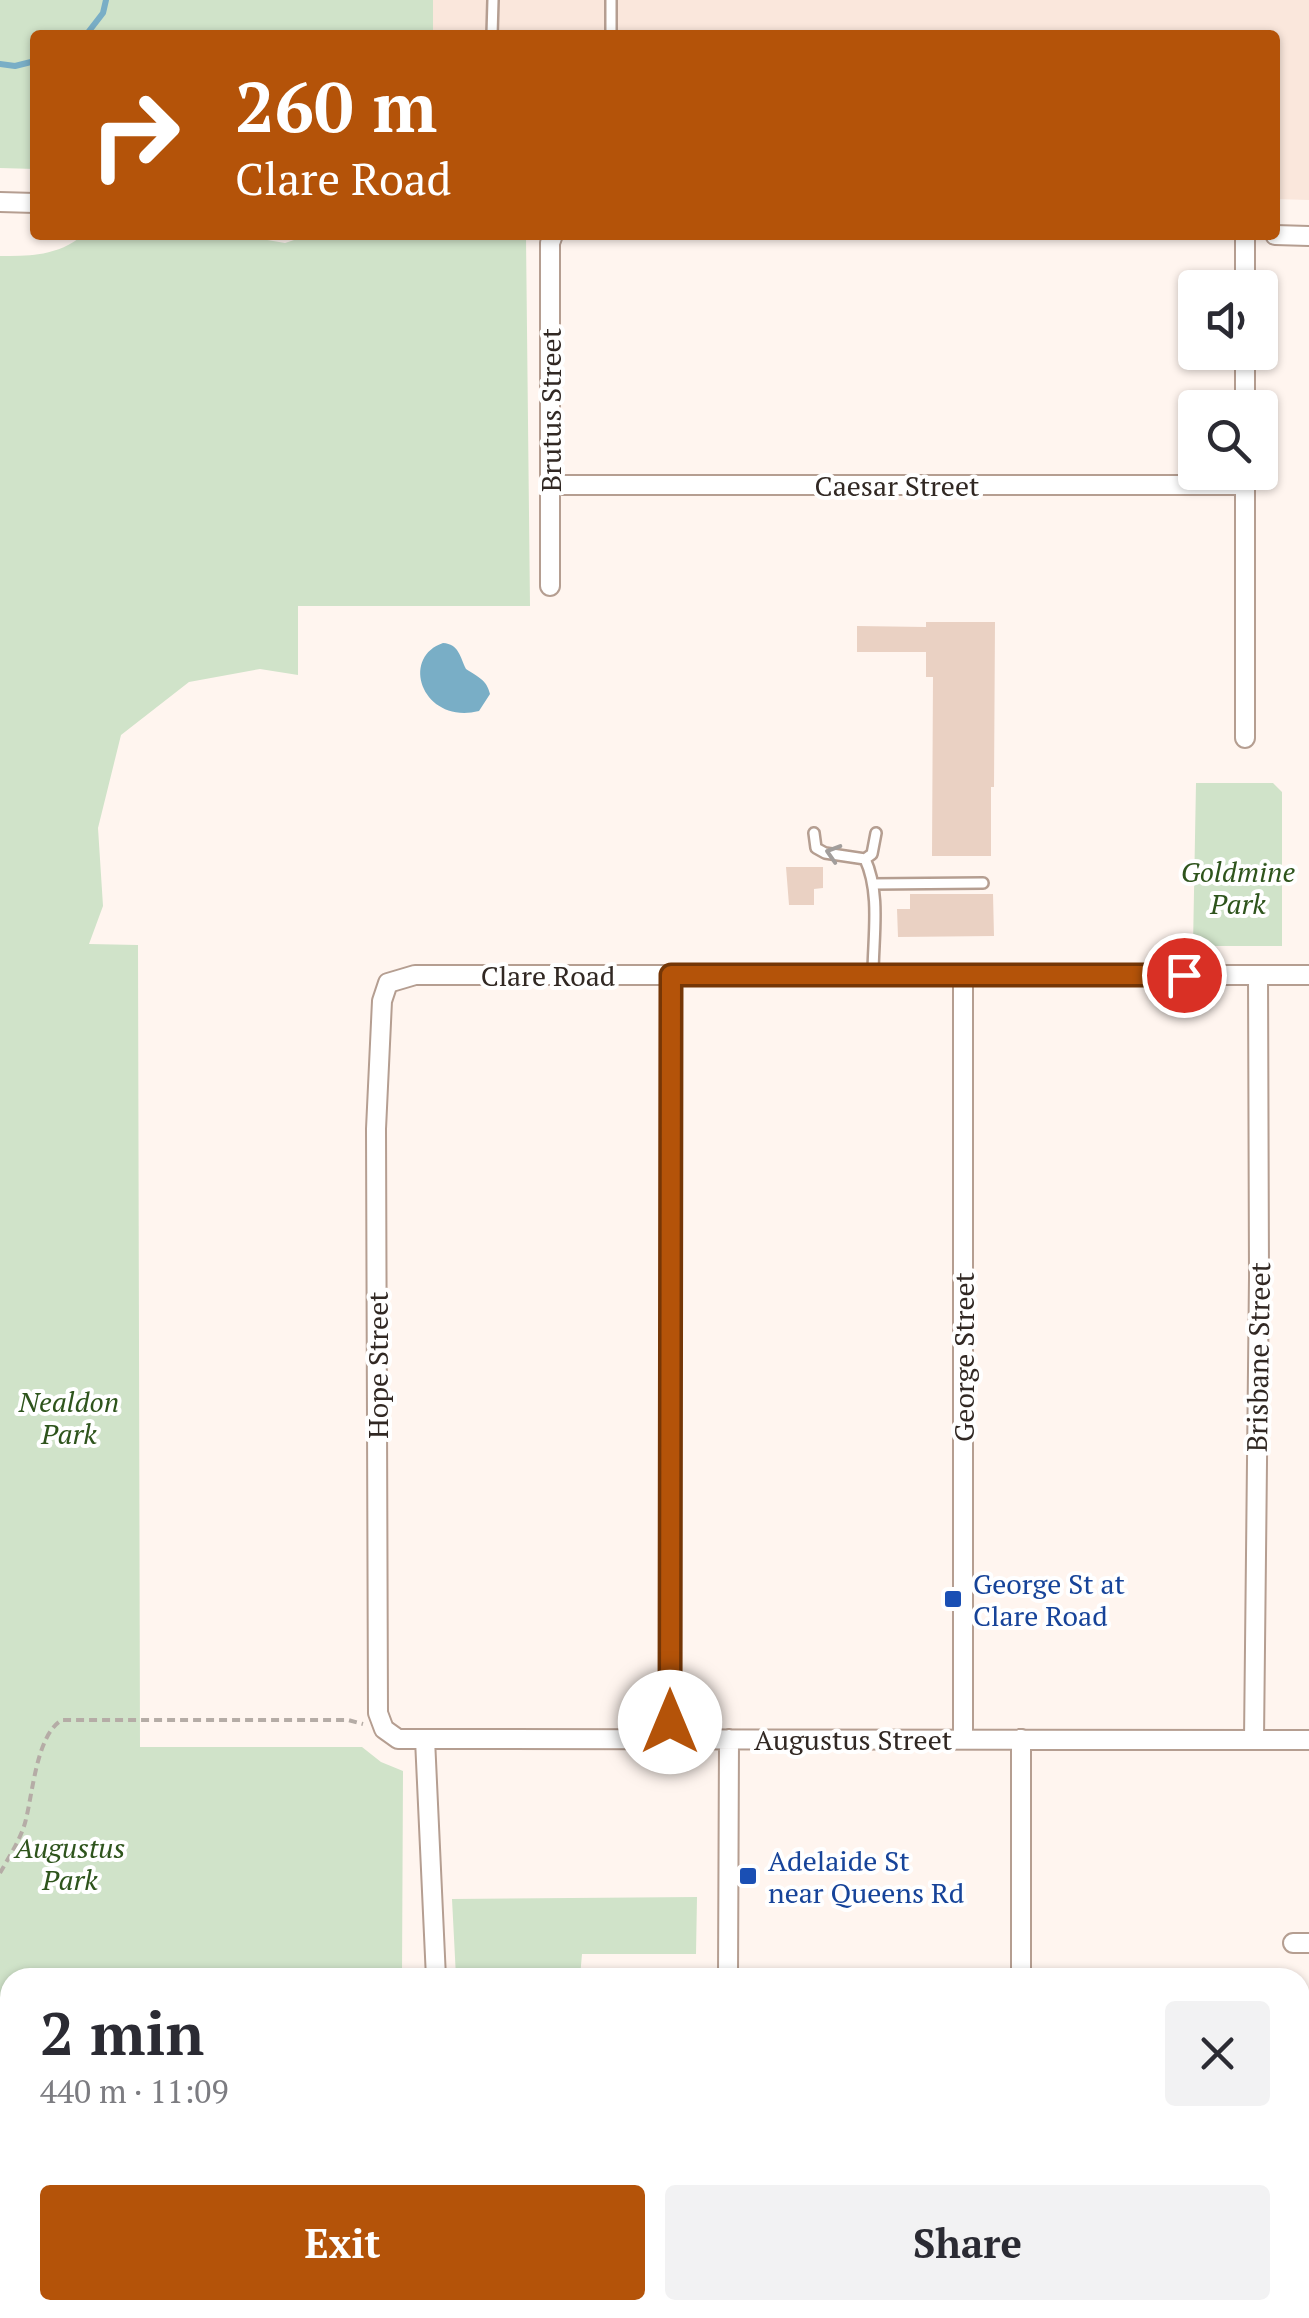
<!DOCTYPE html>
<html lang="en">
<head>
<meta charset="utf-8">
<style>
  :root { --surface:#fff; --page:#f2f2f3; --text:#2b2b33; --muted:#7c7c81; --accent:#b45309 }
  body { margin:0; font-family:"PT Serif",serif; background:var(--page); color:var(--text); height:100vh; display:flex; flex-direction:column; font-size:38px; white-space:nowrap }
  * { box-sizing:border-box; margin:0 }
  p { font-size:32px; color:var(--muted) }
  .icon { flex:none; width:55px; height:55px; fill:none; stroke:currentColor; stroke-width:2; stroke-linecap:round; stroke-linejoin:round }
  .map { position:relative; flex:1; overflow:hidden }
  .panel { position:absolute; left:0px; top:1968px; width:1310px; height:352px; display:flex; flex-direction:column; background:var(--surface); border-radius:30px 30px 0 0; box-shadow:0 2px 8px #0004 }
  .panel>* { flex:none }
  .hud { position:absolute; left:30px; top:30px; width:1250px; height:210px; border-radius:10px; box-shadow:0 2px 8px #0004; background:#b45309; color:#fff; overflow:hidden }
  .controls { position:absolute; left:1178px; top:270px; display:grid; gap:20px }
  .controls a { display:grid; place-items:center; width:100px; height:100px; border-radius:10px; background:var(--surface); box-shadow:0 2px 8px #0004; font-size:50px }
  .pin { position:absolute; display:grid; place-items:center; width:85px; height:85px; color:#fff; margin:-42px; border:5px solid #fff; border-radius:50%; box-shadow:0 2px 10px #0007 }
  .me { position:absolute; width:110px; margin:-55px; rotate:0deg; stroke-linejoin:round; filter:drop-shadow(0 0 8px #0008) }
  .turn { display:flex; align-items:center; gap:35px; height:210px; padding:0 40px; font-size:45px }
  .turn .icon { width:130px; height:130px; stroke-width:2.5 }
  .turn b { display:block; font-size:70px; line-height:85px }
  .round { display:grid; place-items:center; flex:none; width:105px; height:105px; border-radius:10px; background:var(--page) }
  .summary { display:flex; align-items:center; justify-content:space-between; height:170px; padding:0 40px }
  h1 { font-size:60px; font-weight:700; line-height:75px }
  .button { display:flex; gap:20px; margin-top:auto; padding:20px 40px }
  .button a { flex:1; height:115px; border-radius:10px; background:var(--accent); color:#fff; font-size:40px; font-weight:700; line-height:115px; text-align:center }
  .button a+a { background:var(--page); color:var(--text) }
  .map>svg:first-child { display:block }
  .built { fill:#fae7dc }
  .green { fill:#d0e3c9 }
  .water { fill:#79aec6 }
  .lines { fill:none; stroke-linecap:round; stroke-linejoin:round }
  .stream { stroke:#79aec6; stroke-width:6 }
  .building { fill:#ead1c3 }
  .lane-casing { stroke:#b59e91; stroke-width:14 }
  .street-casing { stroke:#b59e91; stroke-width:22 }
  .path { stroke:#b5aca6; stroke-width:4; stroke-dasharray:8 5; stroke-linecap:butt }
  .lane { stroke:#fff; stroke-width:9 }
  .street { stroke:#fff; stroke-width:18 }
  .oneway { stroke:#a29e9c }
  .route-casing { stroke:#753606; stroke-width:25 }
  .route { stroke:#b45309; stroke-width:18 }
  .transit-dot { fill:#1a4fb4; stroke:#fff; stroke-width:4 }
  .labels { text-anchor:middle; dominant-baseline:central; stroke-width:8; stroke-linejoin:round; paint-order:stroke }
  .street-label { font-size:28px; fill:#312823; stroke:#fff }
  .park-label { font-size:28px; font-style:italic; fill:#2e541c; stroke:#fff }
  .transit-label { font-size:28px; fill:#164399; stroke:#fff; text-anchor:start }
</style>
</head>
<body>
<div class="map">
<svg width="1309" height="2318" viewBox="0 0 1309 2318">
  <rect width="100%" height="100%" fill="#fff5ef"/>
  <path class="built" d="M433,0H1309V200L1275,199V35H433Z"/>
  <path class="green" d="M0,0H433V35H35V169L0,168Z
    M83,235H238L285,243L309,235H492L526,237L530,606H298V675L260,669L189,682L121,735L98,828L103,906L89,944L138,945L140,1747H362L381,1762L403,1771L402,1977L10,1978V2145H0V256C30,256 58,256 83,235Z
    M1196,783H1273L1282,792V946H1193Z
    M697,1897L696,1954H582L580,1977H456L452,1899Z"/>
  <path class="water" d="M443,643C459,644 460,657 466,669C478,677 487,680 490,694L479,711C423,725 399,658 443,643Z"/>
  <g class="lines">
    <path class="stream" d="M86,35L103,13L106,0
      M0,64L15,66L35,61"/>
  </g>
  <path class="building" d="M926,622H995L994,787H991V856H932L933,677H926V652H857V626L926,627Z
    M786,867H823V888L814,889V905H789Z
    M910,894H993L994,936L898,937L897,909H910Z"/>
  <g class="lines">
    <g class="lane-casing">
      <path id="lane" d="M611,0V35
        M492,35L493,0
        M814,833L816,848L825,853L865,859
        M865,859C881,893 873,938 873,975
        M865,859L872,854L876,833
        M873,884L983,883
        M531,2310V2318"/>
    </g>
    <g class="street-casing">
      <path id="street" d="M0,202L35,203
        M1245,235V288
        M1275,235L1309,236
        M1245,352V408
        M1245,472V738
        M550,485H1245
        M550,586V243L553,235
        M1309,975H415L388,983L382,1001L376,1129L378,1713L384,1729L398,1739L1309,1740
        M425,1739L436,1978
        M670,1739L671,975
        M963,1739V975
        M1254,1740L1259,1277L1258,975
        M1293,1943H1309
        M728,1978L729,1739
        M1021,1978V1739
        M1300,2144H1309
        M727,2318V2310
        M1020,2318V2310"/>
    </g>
    <path class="path" d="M0,1873C9,1857 20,1840 25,1823C33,1794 36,1735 62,1720H348L363,1724"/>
    <use href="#lane" class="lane"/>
    <use href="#street" class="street"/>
  </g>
  <defs><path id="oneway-chevron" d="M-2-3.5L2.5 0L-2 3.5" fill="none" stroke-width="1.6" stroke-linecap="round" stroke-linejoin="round" transform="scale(2.5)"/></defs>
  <use class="oneway" href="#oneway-chevron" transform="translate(833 853) rotate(-163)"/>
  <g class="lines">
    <g class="route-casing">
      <path id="route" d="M670,1722L671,975H1184"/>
    </g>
    <use href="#route" class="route"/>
  </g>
  <g class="transit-dot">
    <rect x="943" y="1589" width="20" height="20" rx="5"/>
    <rect x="738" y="1866" width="20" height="20" rx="5"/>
  </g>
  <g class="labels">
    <g class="street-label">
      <text transform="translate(550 410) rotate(-90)">Brutus Street</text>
      <text x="897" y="485">Caesar Street</text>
      <text x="548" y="975">Clare Road</text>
      <text transform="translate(963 1357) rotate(-90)">George Street</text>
      <text transform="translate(1258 1357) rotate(-89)">Brisbane Street</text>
      <text transform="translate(377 1365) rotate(-90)">Hope Street</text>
      <text x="853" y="1739">Augustus Street</text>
    </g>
    <g class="park-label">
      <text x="1238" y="871">Goldmine<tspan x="1238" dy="32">Park</tspan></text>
      <text x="69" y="1401">Nealdon<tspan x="69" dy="32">Park</tspan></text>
      <text x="70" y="1847">Augustus<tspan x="70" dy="32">Park</tspan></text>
    </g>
    <g class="transit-label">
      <text x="973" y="1583">George St at<tspan x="973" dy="32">Clare Road</tspan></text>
      <text x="768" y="1860">Adelaide St<tspan x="768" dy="32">near Queens Rd</tspan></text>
    </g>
  </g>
</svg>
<div class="controls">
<a><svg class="icon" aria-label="sound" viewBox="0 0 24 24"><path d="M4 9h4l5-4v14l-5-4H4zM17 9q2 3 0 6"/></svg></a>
<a><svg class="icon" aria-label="search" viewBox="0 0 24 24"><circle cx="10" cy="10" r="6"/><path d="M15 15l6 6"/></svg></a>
</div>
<div class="pin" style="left:1184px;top:975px;background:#d93025"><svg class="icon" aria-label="arrive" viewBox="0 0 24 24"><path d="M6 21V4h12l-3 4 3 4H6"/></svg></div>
<svg class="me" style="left:670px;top:1722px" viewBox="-20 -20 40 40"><circle r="19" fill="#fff"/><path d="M0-13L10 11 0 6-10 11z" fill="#b45309"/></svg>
<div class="hud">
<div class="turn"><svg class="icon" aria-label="right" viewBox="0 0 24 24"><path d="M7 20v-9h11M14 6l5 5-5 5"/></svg><div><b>260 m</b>Clare Road</div></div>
</div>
<section class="panel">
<div class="summary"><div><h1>2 min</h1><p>440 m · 11:09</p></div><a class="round"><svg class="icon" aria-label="close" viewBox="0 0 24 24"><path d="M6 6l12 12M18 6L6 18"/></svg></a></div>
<div class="button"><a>Exit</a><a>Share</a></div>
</section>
</div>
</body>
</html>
